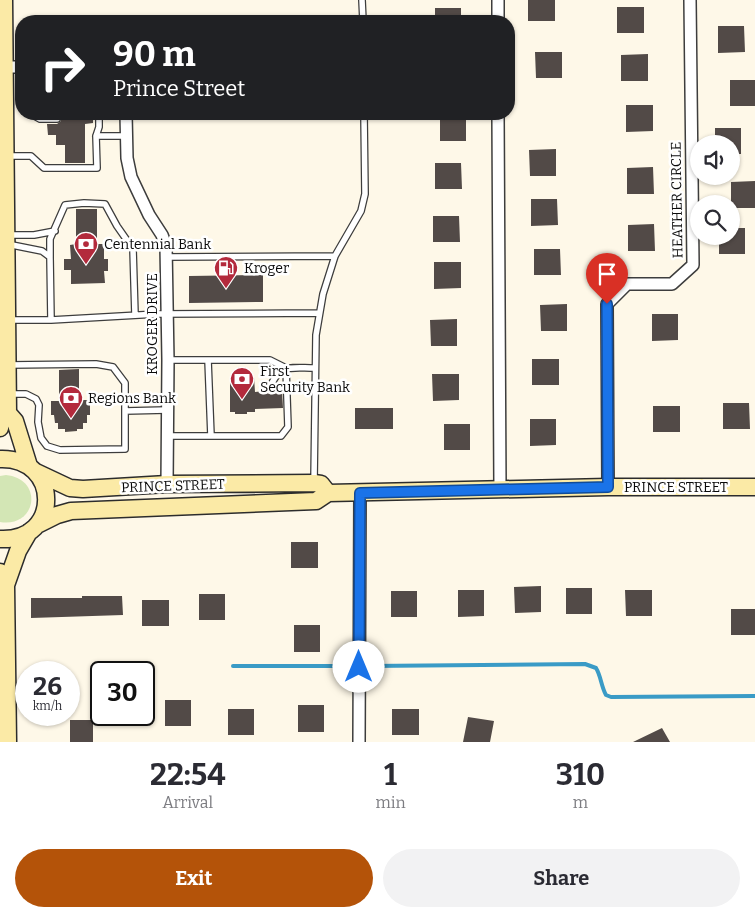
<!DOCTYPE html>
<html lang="en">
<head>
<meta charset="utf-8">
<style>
  :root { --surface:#fff; --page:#f2f2f3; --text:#2b2b33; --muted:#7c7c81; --accent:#b45309 }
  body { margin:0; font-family:Bitter,serif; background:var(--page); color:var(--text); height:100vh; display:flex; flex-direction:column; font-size:19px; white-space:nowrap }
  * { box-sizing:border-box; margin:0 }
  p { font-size:16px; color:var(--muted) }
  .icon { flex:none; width:28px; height:28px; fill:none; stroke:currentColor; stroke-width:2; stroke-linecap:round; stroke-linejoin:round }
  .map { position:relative; height:742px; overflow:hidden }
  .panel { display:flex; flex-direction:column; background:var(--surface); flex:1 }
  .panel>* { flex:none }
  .top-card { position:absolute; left:15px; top:15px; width:500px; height:105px; border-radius:20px; box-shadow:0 1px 4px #0004; background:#202124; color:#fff; overflow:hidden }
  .buttons { position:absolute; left:690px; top:135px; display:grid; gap:10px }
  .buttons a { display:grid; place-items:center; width:50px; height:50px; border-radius:50%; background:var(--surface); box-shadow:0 1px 4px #0004; font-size:25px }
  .speed { position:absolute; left:15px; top:661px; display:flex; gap:10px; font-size:25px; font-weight:700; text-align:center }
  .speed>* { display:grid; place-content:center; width:65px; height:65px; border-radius:50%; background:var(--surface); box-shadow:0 1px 4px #0004; line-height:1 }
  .speed small { font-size:12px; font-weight:400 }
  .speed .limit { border:2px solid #111; border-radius:8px; background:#fff; color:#111 }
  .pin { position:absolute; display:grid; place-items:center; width:42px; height:42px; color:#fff; margin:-51px -21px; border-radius:50% 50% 50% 0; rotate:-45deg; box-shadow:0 0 5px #0007 }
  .pin .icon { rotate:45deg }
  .me { position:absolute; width:55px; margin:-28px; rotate:0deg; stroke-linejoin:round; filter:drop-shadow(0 0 4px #0008) }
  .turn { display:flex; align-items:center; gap:18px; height:105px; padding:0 15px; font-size:22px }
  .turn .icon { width:65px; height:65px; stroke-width:2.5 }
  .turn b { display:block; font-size:35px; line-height:42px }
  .eta { display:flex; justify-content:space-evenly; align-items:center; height:85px; text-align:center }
  .eta b { font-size:30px; font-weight:700; line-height:35px }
  .primary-button { display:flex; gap:10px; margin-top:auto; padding:10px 15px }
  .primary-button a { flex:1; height:58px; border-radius:30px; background:var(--accent); color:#fff; font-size:20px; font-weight:700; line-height:58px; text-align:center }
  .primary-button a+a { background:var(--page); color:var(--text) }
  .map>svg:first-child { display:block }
  .green { fill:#d3e6b5 }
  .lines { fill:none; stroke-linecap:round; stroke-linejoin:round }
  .stream { stroke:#3a9bc6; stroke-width:4 }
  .building { fill:#524a47 }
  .lane-casing { stroke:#3d3d3d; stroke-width:8 }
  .street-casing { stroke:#3d3d3d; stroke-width:14 }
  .secondary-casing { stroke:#2c2c2c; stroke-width:19 }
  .lane { stroke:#fff; stroke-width:5.5 }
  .street { stroke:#fff; stroke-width:11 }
  .secondary { stroke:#fbeaa6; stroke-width:16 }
  .route-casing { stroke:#114b97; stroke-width:12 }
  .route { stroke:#1a73e8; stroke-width:9 }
  .labels { text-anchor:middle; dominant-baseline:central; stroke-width:5; stroke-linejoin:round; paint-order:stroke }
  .street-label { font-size:14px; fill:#0a0a0a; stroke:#fff }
  .poi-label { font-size:14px; fill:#0a0a0a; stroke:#fff; text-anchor:start }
</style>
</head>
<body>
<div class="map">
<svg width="755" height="742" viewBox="0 0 755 742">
  <rect width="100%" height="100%" fill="#fef8e8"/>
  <path class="green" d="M6,475C44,479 37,528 0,522V476Z"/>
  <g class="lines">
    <path class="stream" d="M233,666H351
      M368,666L585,664L596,668C601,676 601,686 606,695L611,697L755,696"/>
  </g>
  <path class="building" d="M528,0H555V21H528Z
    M617,7H644V33H617Z
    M435,8H461V21H435Z
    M718,26H744L745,52L718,53Z
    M535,52H562V78H536Z
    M648,54V81H621V55Z
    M730,80H755V106H730Z
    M626,105H653V131L626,132Z
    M57,114H93V123L85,124V163H65V145H56V135H48L47,124H57L61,121V116Z
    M440,115H466V141H440Z
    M715,128H741V154H731V144H715Z
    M556,149V176H530L529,150Z
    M435,163H461L462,189H435Z
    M653,167L654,194H627V168Z
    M755,181V208H731V182Z
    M531,199H557L558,225L531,226Z
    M76,209H97V244H104V259H108V271H104L105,283L71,284V270H64V259H71L70,245L76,244Z
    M433,216H459L460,242H433Z
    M654,224L655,251H628V225Z
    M731,228H745V254H719V236H731Z
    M534,249H560L561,275H534Z
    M434,262H461V288L434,289Z
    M263,275V302L189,303V276Z
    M567,304V331H541L540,305Z
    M652,314H678V340L652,341Z
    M457,319V346H431L430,320Z
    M532,359H559V385H532Z
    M79,369V400H90V415H87V423H83V429H77V431L65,432V429H58V423H55L54,415H51V401H59V370Z
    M432,374H459V400L433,401Z
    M254,377L255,392L265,391L269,394L273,391H282L283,408L255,409V412H247V414H235V412H230V378Z
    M723,403H749L750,429H723Z
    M653,406H680V432H653Z
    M355,408H393V429H355Z
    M530,419H556V445L530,446Z
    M444,424H470V450H444Z
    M291,542H318V568H291Z
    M541,586V612L515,613L514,587Z
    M566,588H592V614H566Z
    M458,590H484V616L458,617Z
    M625,590H652V616H626Z
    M391,591H417V617H391Z
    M199,594H225V620H199Z
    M82,596H122L123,615L31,618V598H82Z
    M142,600H169V626H142Z
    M731,609H755V635H731Z
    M294,625H320V652H294Z
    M165,700H191V726H165Z
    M298,705H324V732H298Z
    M228,709H254V735H228Z
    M392,709H419V735H392Z
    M468,717L494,721L490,742H463Z
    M70,720H93V742H70Z
    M662,728L670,742H633Z"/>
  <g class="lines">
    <g class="lane-casing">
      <path id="lane" d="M362,0L363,21
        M31,114L40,119H57
        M96,136L99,127V118
        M7,156H31L44,168H97L96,136H127
        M8,235H34L55,231
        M7,244L42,251L50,257L51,320
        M50,257V239L65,205L84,203L105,204L117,226L133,249L135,315
        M167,257L335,256
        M9,320H51L157,314L319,313
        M168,360H270L286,368
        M208,360L211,436
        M8,365L96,364L113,367L125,383V449L60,450L47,446L41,438L38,422L39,405L36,399L26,394H9
        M269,389C280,363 290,368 315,368
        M125,411L167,410
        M167,436H281L288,427L286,368
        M314,481L316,335L323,294L335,256L361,211L365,194L364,114"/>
    </g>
    <g class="street-casing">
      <path id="street" d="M498,0V21
        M6,67H21
        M126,114L127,158L131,177L149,215L162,235L166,246L168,360L167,484
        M498,114L500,489
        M608,487L607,304L627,284H672L693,265L690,0
        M359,742L360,493"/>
    </g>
    <g class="secondary-casing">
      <path id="secondary" d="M4,0L8,413L15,421L29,466
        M0,428L1,421L8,413
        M0,459C61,457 62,542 0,539
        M36,472L70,488L83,489L167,484L314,483L321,484L328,493
        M39,524L57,515L71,511L316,501L328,493L608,487H755
        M0,572L6,585L8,742
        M6,585L18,551L29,532"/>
    </g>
    <use href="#lane" class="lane"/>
    <use href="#street" class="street"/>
    <use href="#secondary" class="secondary"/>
  </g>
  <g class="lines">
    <g class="route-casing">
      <path id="route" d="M359,667L360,493L608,487L607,304"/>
    </g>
    <use href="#route" class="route"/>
  </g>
  <defs>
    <g id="bank-pin" transform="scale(1.25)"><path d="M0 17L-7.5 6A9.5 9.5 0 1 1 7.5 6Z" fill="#b32a3c" stroke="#fff"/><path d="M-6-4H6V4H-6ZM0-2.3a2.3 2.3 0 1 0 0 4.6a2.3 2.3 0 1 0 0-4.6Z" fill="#fff"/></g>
    <g id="fuel-pin" transform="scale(1.25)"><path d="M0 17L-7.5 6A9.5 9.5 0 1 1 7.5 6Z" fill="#b32a3c" stroke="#fff"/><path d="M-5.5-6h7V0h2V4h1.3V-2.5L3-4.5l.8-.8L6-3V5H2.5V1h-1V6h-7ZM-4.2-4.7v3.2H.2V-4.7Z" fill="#fff"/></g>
  </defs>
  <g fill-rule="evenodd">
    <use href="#bank-pin" x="86" y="244"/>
    <use href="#fuel-pin" x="226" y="268"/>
    <use href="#bank-pin" x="242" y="379"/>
    <use href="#bank-pin" x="71" y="398"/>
  </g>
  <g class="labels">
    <g class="street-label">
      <text transform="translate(677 200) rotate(-91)">HEATHER CIRCLE</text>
      <text transform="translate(152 324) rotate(-90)">KROGER DRIVE</text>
      <text transform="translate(173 486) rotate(-2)">PRINCE STREET</text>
      <text x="676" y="487">PRINCE STREET</text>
    </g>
    <g class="poi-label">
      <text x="104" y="244">Centennial Bank</text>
      <text x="244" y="268">Kroger</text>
      <text x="260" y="371">First<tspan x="260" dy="16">Security Bank</tspan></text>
      <text x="88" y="398">Regions Bank</text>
    </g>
  </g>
</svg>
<div class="buttons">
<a><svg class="icon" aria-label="sound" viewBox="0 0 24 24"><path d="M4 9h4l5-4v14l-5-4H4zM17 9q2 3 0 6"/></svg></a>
<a><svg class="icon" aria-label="search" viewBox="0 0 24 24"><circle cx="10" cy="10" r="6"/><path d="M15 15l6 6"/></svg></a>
</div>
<div class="speed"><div>26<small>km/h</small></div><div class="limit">30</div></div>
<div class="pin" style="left:607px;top:304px;background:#d93025"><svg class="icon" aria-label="arrive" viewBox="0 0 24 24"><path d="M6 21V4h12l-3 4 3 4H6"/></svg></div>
<svg class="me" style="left:359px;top:667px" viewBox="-20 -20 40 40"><circle r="19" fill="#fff"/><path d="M0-13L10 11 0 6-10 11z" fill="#1a73e8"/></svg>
<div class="top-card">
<div class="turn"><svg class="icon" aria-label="right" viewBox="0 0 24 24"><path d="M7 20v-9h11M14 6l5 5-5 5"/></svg><div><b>90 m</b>Prince Street</div></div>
</div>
</div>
<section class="panel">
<div class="eta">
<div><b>22:54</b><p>Arrival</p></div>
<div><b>1</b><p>min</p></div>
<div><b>310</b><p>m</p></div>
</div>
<div class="primary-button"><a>Exit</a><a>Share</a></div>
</section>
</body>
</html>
